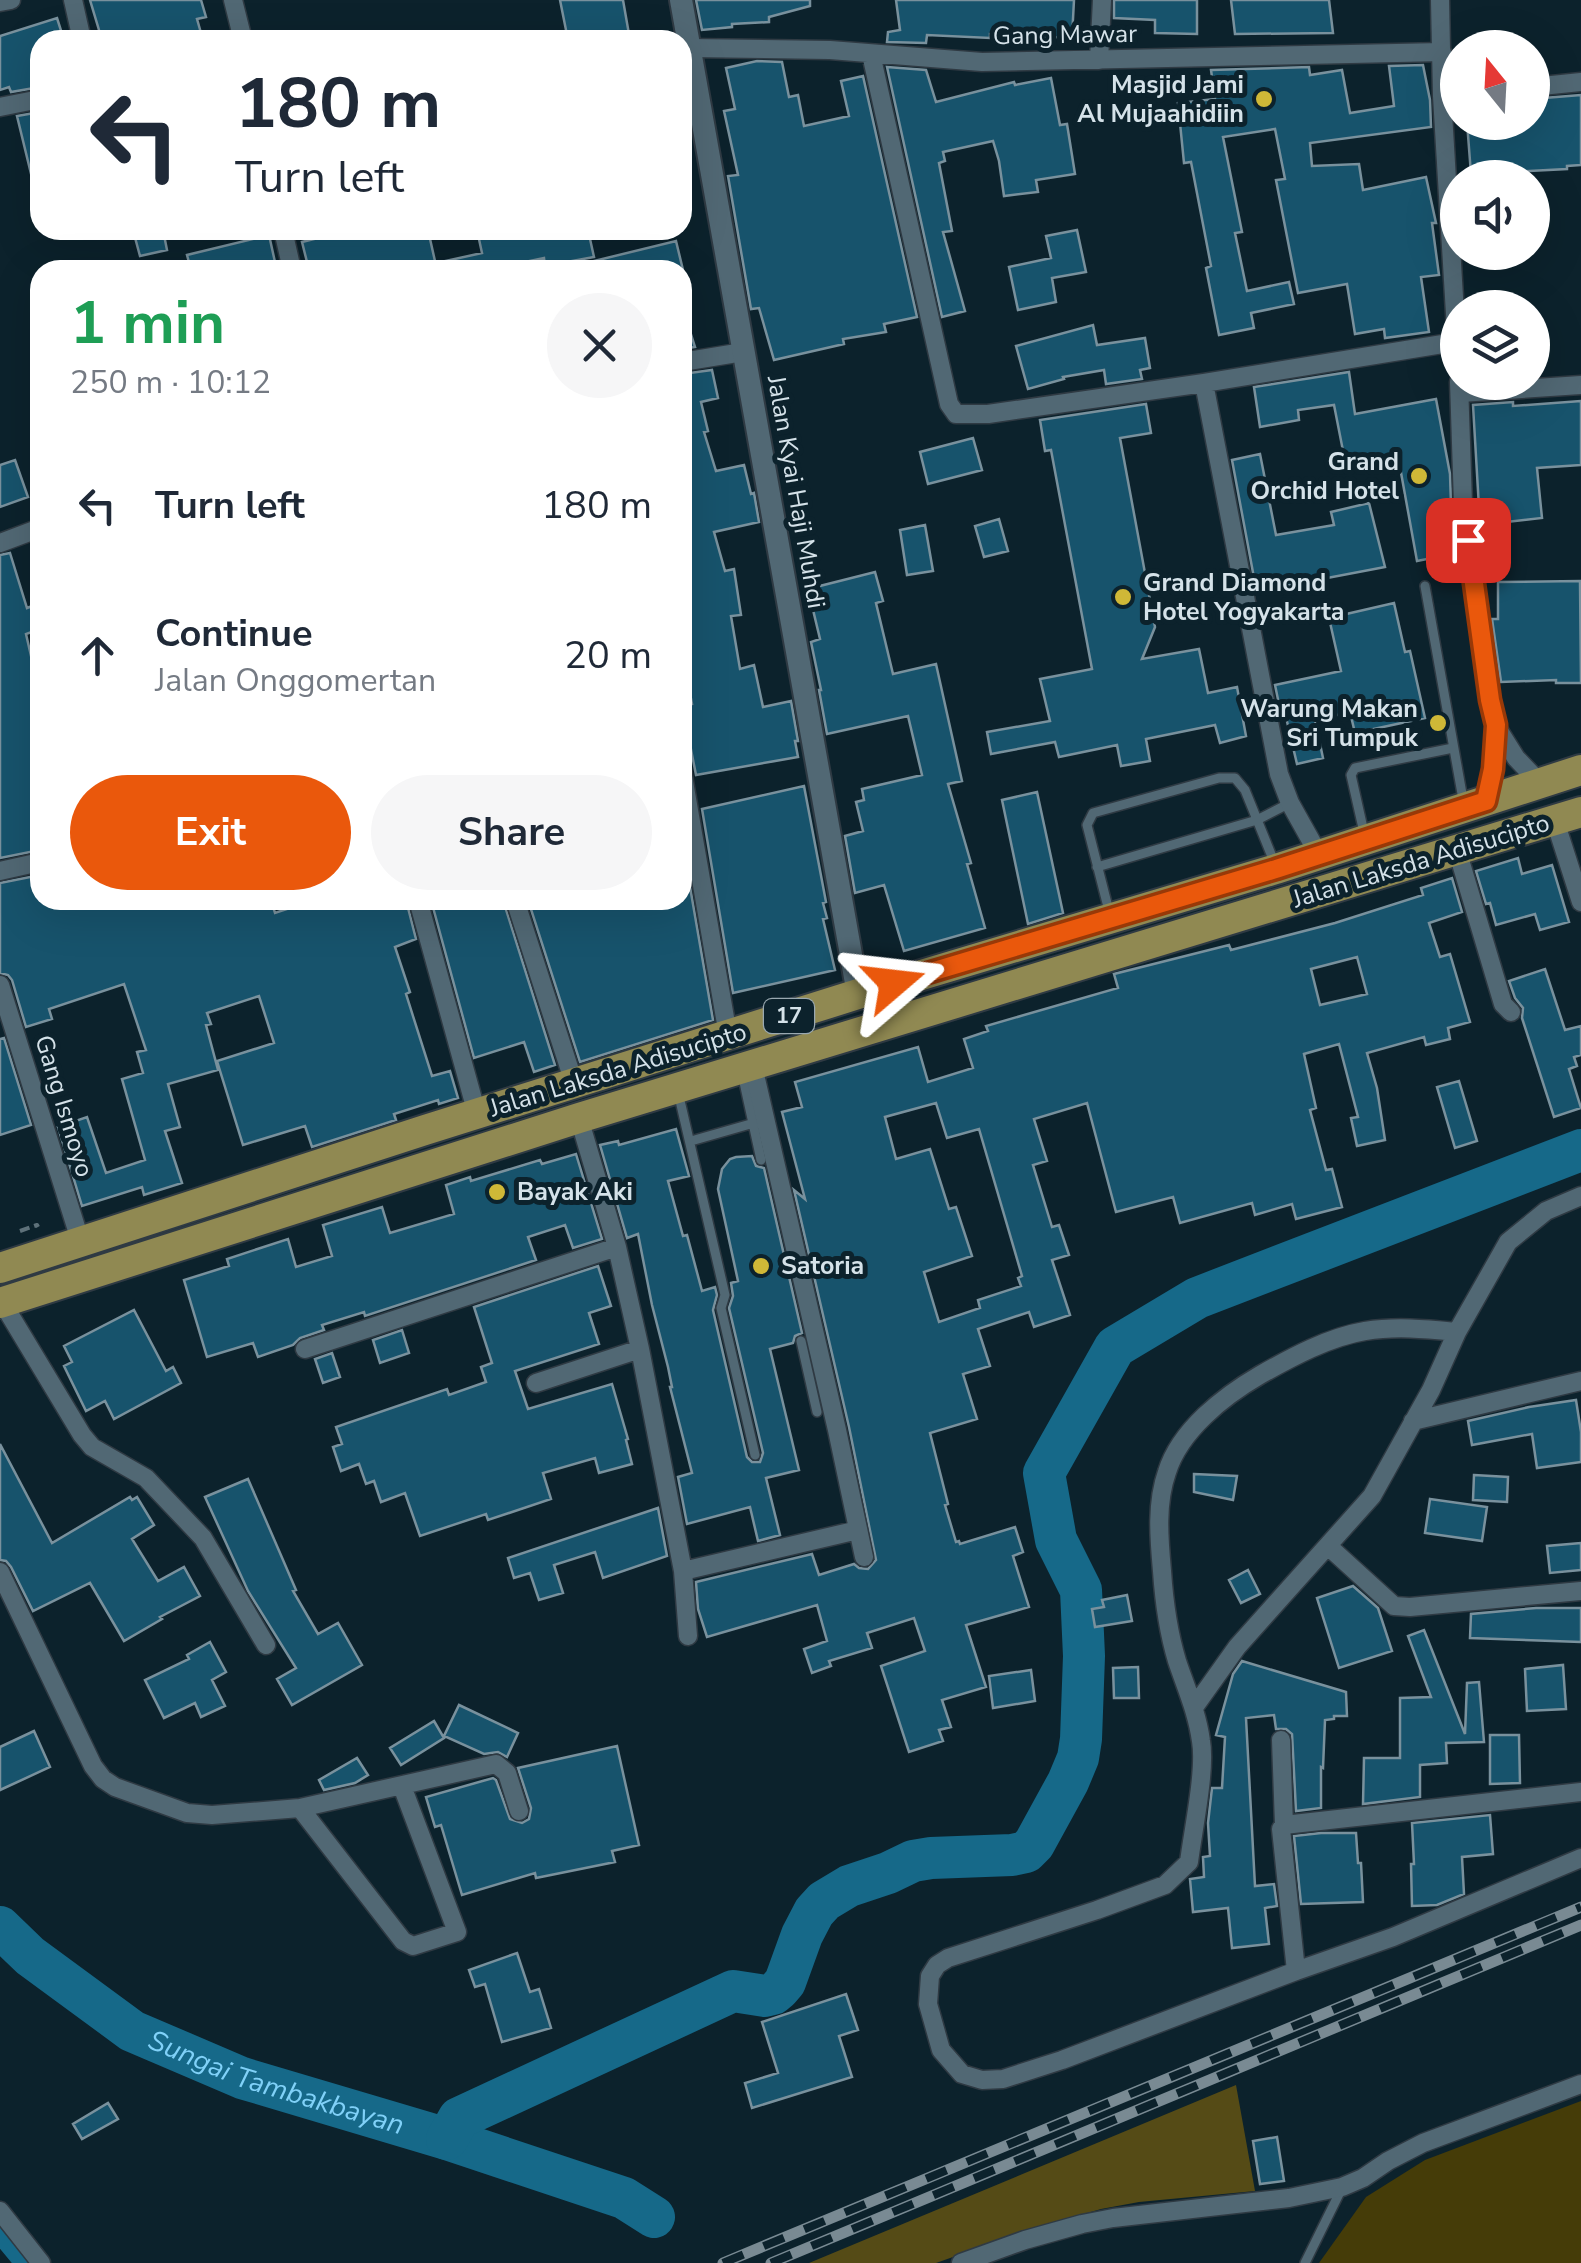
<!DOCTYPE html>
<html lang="en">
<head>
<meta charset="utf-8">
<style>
  :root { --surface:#fff; --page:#f6f6f7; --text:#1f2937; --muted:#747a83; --accent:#ea580c }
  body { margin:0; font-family:"Nunito Sans",sans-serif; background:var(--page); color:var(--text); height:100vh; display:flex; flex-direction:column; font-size:38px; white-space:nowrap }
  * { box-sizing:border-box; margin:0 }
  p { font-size:32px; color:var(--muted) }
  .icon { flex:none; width:55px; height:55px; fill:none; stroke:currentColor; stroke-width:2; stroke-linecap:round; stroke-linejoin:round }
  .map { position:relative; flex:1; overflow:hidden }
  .panel { position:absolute; left:30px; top:260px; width:662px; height:650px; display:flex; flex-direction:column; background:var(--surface); border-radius:30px; box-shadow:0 10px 40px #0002 }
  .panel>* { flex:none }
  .guide { position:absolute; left:30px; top:30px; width:662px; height:210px; border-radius:30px; box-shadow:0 10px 40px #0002; background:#fff; color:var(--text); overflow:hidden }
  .needle { width:65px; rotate:342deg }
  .tools { position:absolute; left:1440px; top:30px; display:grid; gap:20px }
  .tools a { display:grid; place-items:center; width:110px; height:110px; border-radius:50%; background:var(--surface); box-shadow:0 10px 40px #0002; font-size:50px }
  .pin { position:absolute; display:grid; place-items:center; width:85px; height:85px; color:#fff; margin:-42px; border-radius:20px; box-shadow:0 5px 15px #0006 }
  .me { position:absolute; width:110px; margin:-55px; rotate:73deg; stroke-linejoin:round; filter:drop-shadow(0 0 8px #0008) }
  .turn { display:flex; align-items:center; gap:35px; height:210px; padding:0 40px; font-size:45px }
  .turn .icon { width:130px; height:130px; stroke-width:2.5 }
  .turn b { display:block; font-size:70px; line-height:85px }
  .round { display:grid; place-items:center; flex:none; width:105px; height:105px; border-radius:52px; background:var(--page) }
  .head { display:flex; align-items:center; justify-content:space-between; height:170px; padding:0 40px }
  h1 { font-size:60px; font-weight:700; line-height:75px; color:#1e9e55 }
  .action { display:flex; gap:20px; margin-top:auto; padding:20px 40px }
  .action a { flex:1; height:115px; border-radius:60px; background:var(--accent); color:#fff; font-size:40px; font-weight:700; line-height:115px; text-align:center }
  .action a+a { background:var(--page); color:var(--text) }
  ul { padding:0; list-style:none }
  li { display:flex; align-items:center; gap:30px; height:150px; padding:0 40px }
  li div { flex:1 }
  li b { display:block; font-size:38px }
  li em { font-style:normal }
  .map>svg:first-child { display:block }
  .green { fill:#453c08 }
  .forest { fill:#554b16 }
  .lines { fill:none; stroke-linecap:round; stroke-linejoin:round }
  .canal { stroke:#166989; stroke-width:25 }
  .river { stroke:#166989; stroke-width:42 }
  .building { fill:#17536c; stroke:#79919d; stroke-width:2.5; fill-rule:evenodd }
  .service-casing { stroke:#2f3a43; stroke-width:12 }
  .minor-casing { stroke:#2f3a43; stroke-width:21 }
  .tertiary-casing { stroke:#2f3a43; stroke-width:26 }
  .trunk-casing { stroke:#2f3a43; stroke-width:34 }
  .path { stroke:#5e717a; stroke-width:4; stroke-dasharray:10 5; stroke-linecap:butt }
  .service { stroke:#516874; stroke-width:9 }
  .minor { stroke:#516874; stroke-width:18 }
  .tertiary { stroke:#516874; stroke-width:22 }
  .trunk { stroke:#908952; stroke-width:30 }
  .rail-casing { stroke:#798a93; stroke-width:11 }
  .rail { stroke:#0c222c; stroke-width:8; stroke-dasharray:22; stroke-linecap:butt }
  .route-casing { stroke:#983908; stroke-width:25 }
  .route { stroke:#ea580c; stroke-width:18 }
  .poi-dot { fill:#cfb837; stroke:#0c222c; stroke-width:4 }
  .labels { text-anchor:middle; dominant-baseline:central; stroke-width:10; stroke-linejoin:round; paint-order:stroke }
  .shield { fill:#0c222c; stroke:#99a8b0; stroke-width:2.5 }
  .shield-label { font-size:22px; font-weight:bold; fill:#d5e2e9 }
  .street-label { font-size:25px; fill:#d5e2e9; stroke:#0c222c }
  .poi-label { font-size:25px; font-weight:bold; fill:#d5e2e9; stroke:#0c222c; text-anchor:end }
  .water-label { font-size:28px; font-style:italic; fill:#80d1f8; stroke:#0c222c }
</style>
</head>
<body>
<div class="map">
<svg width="1581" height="2263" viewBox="0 0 1581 2263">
  <rect width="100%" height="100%" fill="#0c222c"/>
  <path class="green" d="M1581,2101V2263H1319L1366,2197L1425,2160Z"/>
  <path class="forest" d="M1236,2085L1255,2191L1139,2202L1101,2209L1029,2230L936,2263H809Z"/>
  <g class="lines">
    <path class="canal" d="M0,2229L28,2263"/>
    <g class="river">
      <path id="s1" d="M0,1927L30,1956L132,2031L242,2078L447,2139L624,2198L654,2217"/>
      <path d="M447,2139L459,2118L733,1991L765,1996L773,1994L779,1989L785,1982L802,1935L814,1912L824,1901L849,1886L888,1873L913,1861L931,1858L1012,1855L1026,1852L1034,1844L1068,1782L1078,1758L1081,1739L1084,1656L1081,1590L1056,1540L1044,1473L1115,1347L1197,1298L1581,1150"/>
    </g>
  </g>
  <path class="building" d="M90,0H201L206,17L197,19L203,40H102Z
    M560,0H623L630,40H568Z
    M696,0H810V6L769,17V22L732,24V27L702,30Z
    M896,0H1074L1072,38L990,34V38L927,35L926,43L887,42L888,32L900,30Z
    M1114,0H1197V34L1155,33V20L1114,18Z
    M1231,0H1329L1333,33L1235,34Z
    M57,18L64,40H40V87L11,92L9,87L0,90V36Z
    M757,61L782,62L789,97L798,95L804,126L849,116L841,81L863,76L917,317L884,324L886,332L843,339L844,344L774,360L759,308L751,309L728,176L738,175L724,111L735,109L726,68Z
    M1423,65L1430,100L1431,127L1310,143L1312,166L1359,164L1363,190L1426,177L1436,223H1432L1439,275L1421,277L1429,332L1385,338L1384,329L1355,334L1347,284L1298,293L1276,180L1285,179L1275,129L1223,137L1242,232L1235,233L1247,291L1289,282L1294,304L1251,313L1254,328L1219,335L1206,268L1211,266L1191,162L1184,163L1178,103L1215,99L1211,70L1309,67L1310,75L1342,70L1350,113L1394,106L1389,66Z
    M887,67L926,70L936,102L1014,82L1015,85L1051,78L1060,125L1067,124L1075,174L1036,180L1038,192L1004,196L999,161L993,141L943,152L945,161L939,163L952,231L943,232L965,311L942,317Z
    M1581,95V165L1567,166V169L1471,174L1467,122H1532V99Z
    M40,112V182H33L17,116Z
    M133,230H163L167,250L140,256Z
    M350,230H428L437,270H309L302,242Z
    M477,230H588L594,257L545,266L544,258L487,270H442L441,262L482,253Z
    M1077,230L1086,272L1052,278L1056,302L1018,310L1009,267L1051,258L1046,236Z
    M269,235L275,262L241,270H191L187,255Z
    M676,241L683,270H587L586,263Z
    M687,322L695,347L682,349V323Z
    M1093,325L1097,345L1145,338L1150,368L1140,370L1142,379L1106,384L1104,370L1063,377L1064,379L1028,389L1016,346Z
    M712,370L718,398L701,402L708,431L704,432L716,471L744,465L751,494L754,493L759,522L714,532L725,571L734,569L741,615L731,616L740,669L754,665L763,707L791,701L798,741H795L798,757L696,775L686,724H682V706L692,704L682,652V374Z
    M1349,372L1355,414L1436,399L1450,474L1451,506L1457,553L1417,561L1398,456L1346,466L1334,405L1298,410L1299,420L1260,427L1254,387Z
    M1581,401V465L1537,468L1542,518L1480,525L1473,405L1513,402V406Z
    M1146,404L1151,433L1120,438L1155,627L1142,659L1199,649L1208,693L1237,687L1246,736L1220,743L1215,725L1146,739L1150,761L1121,766L1117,745L1059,757L1055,742L991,754L987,732L1050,721L1040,679L1092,669L1051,450L1045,451L1040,420Z
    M973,438L982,470L928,484L920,452Z
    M1260,454L1276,535L1334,525L1331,512L1369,503L1385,567L1285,586V589L1257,594L1232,460Z
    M15,460L28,497L0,507V465Z
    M999,519L1008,551L984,557L975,526Z
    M925,525L933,571L907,575L900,530Z
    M10,553L27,608L40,603V629L26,634L40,695V850L0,858V555Z
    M875,572L883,601L876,603L893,674L936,664L962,781L948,784L971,863L967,864L985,928L904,951L884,885L855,893L845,836L863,831L856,802L864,800L862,789L922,775L908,716L827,734L819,690H821L811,642L820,639L808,589Z
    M1580,581L1581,683H1556V680L1501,682L1492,619H1498V582Z
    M1394,603L1405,652L1410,651L1425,718L1355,733L1350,712L1315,720L1323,758L1297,764L1285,713L1281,714L1275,685L1341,671L1329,618Z
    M804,786L826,902L823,903L827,918L823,919L835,970L733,993L702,809Z
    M1037,792L1063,913L1028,924L1002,800Z
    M1518,858L1522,874L1552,865L1569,922L1540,930L1535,914L1496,925L1490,903L1486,904L1476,871Z
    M40,875V900H197L199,906L217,900H271L275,913L314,900H406L416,939L395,947L410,992L406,994L432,1076L450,1071L458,1098L439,1104L438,1100L394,1114L396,1120L312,1147L305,1126L243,1145L217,1061L274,1043L259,996L207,1013L211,1024L206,1025L218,1070L168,1084L180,1127L165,1131L182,1183L144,1195L142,1187L82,1206L58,1127L87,1117L106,1173L145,1160L122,1079L143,1073L137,1052L146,1050L124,984L49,1009L52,1019L26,1027L12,980L8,975L0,973V883Z
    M1452,878L1462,912L1429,923L1440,957L1450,954L1470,1022L1448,1028L1450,1039L1426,1045L1424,1037L1367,1053L1377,1088L1385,1140L1357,1146L1351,1118L1358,1117L1339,1044L1304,1054L1316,1108L1310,1110L1326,1170L1332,1169L1342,1207L1296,1219L1292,1204L1255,1215L1252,1203L1180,1223L1173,1197L1116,1212L1087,1103L1034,1119L1047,1161L1033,1165L1052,1227L1059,1225L1069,1255L1052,1260L1070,1315L1034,1327L1029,1312L978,1329L990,1366L963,1374L977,1419L930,1433L948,1504L945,1505L956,1542L959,1541L960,1544L1015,1527L1023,1552L1013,1556L1029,1607L966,1625L986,1687L942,1700L951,1727L939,1730L943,1741L909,1752L881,1666L925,1651L914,1618L867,1633L872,1648L829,1661L831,1666L812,1673L804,1649L827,1641L817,1605L707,1637L698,1609L696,1582L812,1554L819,1575L854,1564L859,1568L868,1569L876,1560L849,1427L794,1190L805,1199L782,1112L802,1107L795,1082L918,1047L928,1082L973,1068L964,1039L988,1031L986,1026L1118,988L1114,974L1229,945L1231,950L1335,923L1423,895L1421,888ZM1357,957L1367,994L1320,1005L1311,969ZM936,1103L947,1138L979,1129L1022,1276L1018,1278L1021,1286L978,1300L980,1308L939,1322L924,1272L972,1256L956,1207L949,1209L930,1149L896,1159L885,1117Z
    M689,881L713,1020L580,1062L528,900H682V883Z
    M431,900H503L555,1065L534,1072L524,1042L474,1058Z
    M1545,969L1565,1030L1581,1026V1055L1574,1057L1577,1066L1569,1069L1581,1108L1554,1117L1522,1018L1523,1008L1515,998L1509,981Z
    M4,1038L31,1125L0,1135V1039Z
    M1459,1081L1477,1141L1455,1148L1437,1087Z
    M676,1129L689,1176L668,1181L683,1236L687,1235L702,1291L715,1287L717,1295L713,1310L747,1457L752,1462H760L763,1453L729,1308L733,1296L731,1283L738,1281L718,1189L722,1169L730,1159L736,1157L752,1156L756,1166L764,1168L802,1333L795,1336L793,1343L770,1349L799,1470L766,1478L780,1535L758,1541L750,1507L687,1524L678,1477L692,1473L670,1387H672L668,1367L652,1305L638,1234L627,1238L600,1145L618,1141L619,1145Z
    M576,1154L602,1239L573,1248L565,1225L528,1237L536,1260L365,1316L364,1312L322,1325L324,1330L300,1338L293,1345L258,1357L253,1343L207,1357L184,1280L229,1266L227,1259L288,1239L296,1267L332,1256L323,1225L382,1207L390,1233L454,1214L446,1185L470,1177L471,1181L540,1160L542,1164Z
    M598,1266L611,1306L589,1313L599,1344L515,1371L528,1409L612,1384L628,1439L626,1440L632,1464L599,1473L595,1458L543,1473L551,1499L488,1520L486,1514L420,1536L405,1493L381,1502L374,1481L366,1484L359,1464L341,1471L333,1447L342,1444L336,1427L447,1389L449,1395L486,1382L481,1367L492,1363L474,1307Z
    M134,1310L166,1371L173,1367L181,1383L114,1419L105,1401L86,1411L64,1366L72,1362L64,1346Z
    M402,1330L409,1353L380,1363L373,1340Z
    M332,1353L340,1377L323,1383L315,1359Z
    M1576,1400L1581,1432V1462L1537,1468L1532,1434L1472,1445L1468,1421L1529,1407Z
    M0,1444L52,1543L130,1497L132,1500L137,1497L154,1525L132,1539L158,1581L184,1567L200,1596L160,1617L162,1619L124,1641L90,1583L33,1611L11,1567L6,1561L0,1560Z
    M1194,1474L1237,1476L1233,1500L1194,1492Z
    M1474,1475L1508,1477L1507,1502L1473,1500Z
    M248,1479L296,1590L293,1591L318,1634L338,1623L362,1665L292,1705L277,1679L296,1668L248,1591L205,1497Z
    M1430,1499L1487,1507L1482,1541L1425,1533Z
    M658,1508L667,1556L603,1578L595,1552L554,1565L563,1593L539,1600L530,1573L514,1578L508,1558Z
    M1581,1543V1570L1550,1573L1547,1546Z
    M1248,1570L1260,1594L1241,1603L1229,1580Z
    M1353,1586L1378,1608L1392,1651L1339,1668L1317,1598Z
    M1127,1595L1132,1621L1095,1627L1092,1609L1104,1607L1102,1600Z
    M1581,1608V1642L1470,1638L1471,1614L1536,1608Z
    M1424,1630L1465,1734L1467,1683L1479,1682L1484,1742L1446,1743L1447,1763L1420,1765V1797L1363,1804L1364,1758H1400V1698L1431,1697L1408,1636Z
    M210,1642L226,1672L212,1680L225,1706L201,1717L195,1703L164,1718L145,1680L189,1659L187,1655Z
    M1242,1661L1346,1692L1347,1716H1334V1719L1325,1720L1323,1768L1321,1767V1808L1296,1811L1292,1734L1286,1729H1276L1274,1715L1246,1718L1255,1886L1274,1884L1277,1906L1265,1908L1269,1944L1232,1948L1228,1908L1193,1912L1190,1879L1204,1877L1203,1857L1210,1856L1208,1823L1212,1788H1222L1225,1737L1216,1735L1233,1674Z
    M1563,1665L1566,1709L1527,1711L1525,1669Z
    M1138,1667L1139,1698H1114L1113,1668Z
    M1031,1670L1035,1701L993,1708L989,1676Z
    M459,1705L518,1733L507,1757L498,1752L484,1754L444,1736Z
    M434,1721L444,1738L401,1765L390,1748Z
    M34,1731L50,1767L0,1790V1747Z
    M1490,1735H1519L1520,1783L1490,1784Z
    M617,1746L639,1845L612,1851L615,1862L536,1878L535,1873L462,1895L441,1825L435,1827L426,1797L493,1778L496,1780L510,1819L522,1823L529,1819L531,1808L518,1768Z
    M357,1758L368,1775L355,1783L324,1790L319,1780Z
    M1490,1815L1493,1854L1462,1857L1464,1894L1437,1905L1412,1906L1411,1864H1414L1412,1823Z
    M1321,1833H1356L1358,1863H1361L1363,1902L1301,1904L1294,1836Z
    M517,1953L530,1992L539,1989L551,2028L502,2042L485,1984L475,1987L469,1970Z
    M846,1994L858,2030L839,2036L852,2077L752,2108L745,2083L778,2073L762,2022Z
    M108,2103L118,2119L82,2139L73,2124Z
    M1277,2137L1284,2181L1260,2184L1253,2141Z"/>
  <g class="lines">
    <g class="service-casing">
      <path id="service" d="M1425,586L1464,805
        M1365,837L1351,775L1355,768L1453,748
        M1097,867L1257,820L1290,803
        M1110,915L1087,825L1093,813L1219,778H1235L1245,790L1275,864
        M742,1073L761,1160
        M678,1092L725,1295L721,1308L755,1455
        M691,1141L754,1123
        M801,1341L817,1412
        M1305,2263L1341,2190"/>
    </g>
    <g class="minor-casing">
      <path id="minor" d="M73,0L82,40
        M233,0L243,40
        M1440,0L1442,96L1458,364
        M0,2L11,0
        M690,48L830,50L982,62L1442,52
        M871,54L949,404L956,414H988L1204,383L1455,342
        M1099,60L1102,0
        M1532,87L1581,82
        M0,107L40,99
        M283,230L292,270
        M682,362L743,352
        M1459,382L1463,504L1491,700L1496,725L1493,769L1487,801
        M1204,383L1279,774L1290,803L1319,855
        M1460,393L1581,385
        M0,543L40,528
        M1496,726L1516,758L1540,783
        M682,770L728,1035
        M1555,821L1581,902
        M1457,850L1503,1004L1511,1012
        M0,871L40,862
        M418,900L477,1114
        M515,900L574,1083
        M0,985L81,1243
        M753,1066L837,1430L864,1557
        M579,1118L617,1247L640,1349L683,1571L688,1636
        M2,1302L82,1435L92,1447L146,1478L203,1538L266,1645
        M1457,1332C1426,1329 1396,1326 1365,1331C1329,1337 1292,1357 1260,1375C1224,1396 1180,1430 1167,1472C1156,1503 1159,1538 1162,1571C1164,1601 1168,1631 1177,1661C1186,1688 1197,1712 1201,1741C1206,1770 1193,1830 1189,1862L1165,1885L1097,1910L948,1958L937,1965L930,1976L928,2004L941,2050L962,2074L982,2080L1003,2079L1062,2060L1296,1971L1393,1937L1581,1858
        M305,1349L617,1247
        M536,1383L640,1349
        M1413,1421L1581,1381
        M1328,1546L1394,1606L1410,1607L1581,1591
        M683,1571L858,1530
        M0,1572L93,1766L103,1779L115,1787L187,1813L212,1815L300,1808L496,1764L507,1773L519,1811
        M1195,1706L1237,1647L1372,1496L1431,1390L1457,1332L1508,1242L1546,1211L1581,1196
        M1281,1740L1284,1825L1281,1829L1296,1971
        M300,1808L403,1941L413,1946L457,1932L402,1786
        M1284,1825L1581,1792
        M0,2211L41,2263
        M961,2263L1025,2240L1082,2224L1113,2218L1289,2198L1342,2187L1363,2178L1388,2161L1423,2143L1581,2084"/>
    </g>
    <g class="tertiary-casing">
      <path id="tertiary" d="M681,0L858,994"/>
    </g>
    <g class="trunk-casing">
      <path id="trunk" d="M0,1268L425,1130L858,994L1276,869L1581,770
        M0,1303L579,1118L1581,812"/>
    </g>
    <path class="path" d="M20,1231L37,1225L38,1227"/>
    <use href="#service" class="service"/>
    <use href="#minor" class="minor"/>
    <use href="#tertiary" class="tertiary"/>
    <use href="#trunk" class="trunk"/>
    <g class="rail-casing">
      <path id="rail" d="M723,2263L1581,1907
        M771,2263L1581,1925"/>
    </g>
    <use href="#rail" class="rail"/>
  </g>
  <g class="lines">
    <g class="route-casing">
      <path id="route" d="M894,983L1276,869L1486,801L1493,769L1496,725L1490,700L1468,540"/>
    </g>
    <use href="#route" class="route"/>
  </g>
  <g class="poi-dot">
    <circle cx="1264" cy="99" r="10"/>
    <circle cx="1419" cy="476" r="10"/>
    <circle cx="1123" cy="597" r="10"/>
    <circle cx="1438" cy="723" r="10"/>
    <circle cx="497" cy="1192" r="10"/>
    <circle cx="761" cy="1266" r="10"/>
  </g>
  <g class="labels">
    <rect class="shield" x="764" y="999" width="50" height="34" rx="8"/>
    <g class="shield-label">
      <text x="789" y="1016">17</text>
    </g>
    <g class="street-label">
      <text transform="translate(1065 35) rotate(-1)">Gang Mawar</text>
      <text transform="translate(796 492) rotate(80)">Jalan Kyai Haji Muhdi</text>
      <text transform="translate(1421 861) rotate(-17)">Jalan Laksda Adisucipto</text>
      <text transform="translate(618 1070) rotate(-17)">Jalan Laksda Adisucipto</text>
      <text transform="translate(64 1106) rotate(73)">Gang Ismoyo</text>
    </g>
    <g class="poi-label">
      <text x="1244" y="85">Masjid Jami<tspan x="1244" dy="29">Al Mujaahidiin</tspan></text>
      <text x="1399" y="462">Grand<tspan x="1399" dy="29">Orchid Hotel</tspan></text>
      <text x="1143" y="583" text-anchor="start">Grand Diamond<tspan x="1143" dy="29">Hotel Yogyakarta</tspan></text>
      <text x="1418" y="709">Warung Makan<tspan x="1418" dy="29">Sri Tumpuk</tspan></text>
      <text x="517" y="1192" text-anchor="start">Bayak Aki</text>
      <text x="781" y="1266" text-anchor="start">Satoria</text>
    </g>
    <g class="water-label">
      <text stroke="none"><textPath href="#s1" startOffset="322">Sungai Tambakbayan</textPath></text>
    </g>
  </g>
</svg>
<div class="tools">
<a><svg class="needle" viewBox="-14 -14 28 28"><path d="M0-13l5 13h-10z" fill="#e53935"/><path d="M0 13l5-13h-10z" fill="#747a83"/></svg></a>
<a><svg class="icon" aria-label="sound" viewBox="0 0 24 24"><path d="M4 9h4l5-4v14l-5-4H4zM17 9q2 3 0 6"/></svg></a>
<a><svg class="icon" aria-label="layers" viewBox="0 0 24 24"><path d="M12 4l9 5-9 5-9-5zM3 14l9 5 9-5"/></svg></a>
</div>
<div class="pin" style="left:1468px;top:540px;background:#d93025"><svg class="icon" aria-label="arrive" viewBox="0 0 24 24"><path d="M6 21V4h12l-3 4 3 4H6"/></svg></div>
<svg class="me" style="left:894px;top:983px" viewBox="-20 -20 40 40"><path d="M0-17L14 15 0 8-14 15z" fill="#ea580c" stroke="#fff" stroke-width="4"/></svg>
<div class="guide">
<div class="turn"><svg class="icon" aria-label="left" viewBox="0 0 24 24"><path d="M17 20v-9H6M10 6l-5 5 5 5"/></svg><div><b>180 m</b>Turn left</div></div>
</div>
<section class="panel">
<div class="head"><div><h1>1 min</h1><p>250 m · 10:12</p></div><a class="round"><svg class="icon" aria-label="close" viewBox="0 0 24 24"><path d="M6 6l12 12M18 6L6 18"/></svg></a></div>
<ul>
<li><svg class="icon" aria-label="left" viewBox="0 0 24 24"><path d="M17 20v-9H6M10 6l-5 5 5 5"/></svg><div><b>Turn left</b></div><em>180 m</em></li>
<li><svg class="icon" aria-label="ahead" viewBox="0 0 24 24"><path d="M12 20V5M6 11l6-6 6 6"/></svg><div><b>Continue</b><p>Jalan Onggomertan</p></div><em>20 m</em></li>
</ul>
<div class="action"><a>Exit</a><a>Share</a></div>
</section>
</div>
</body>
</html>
